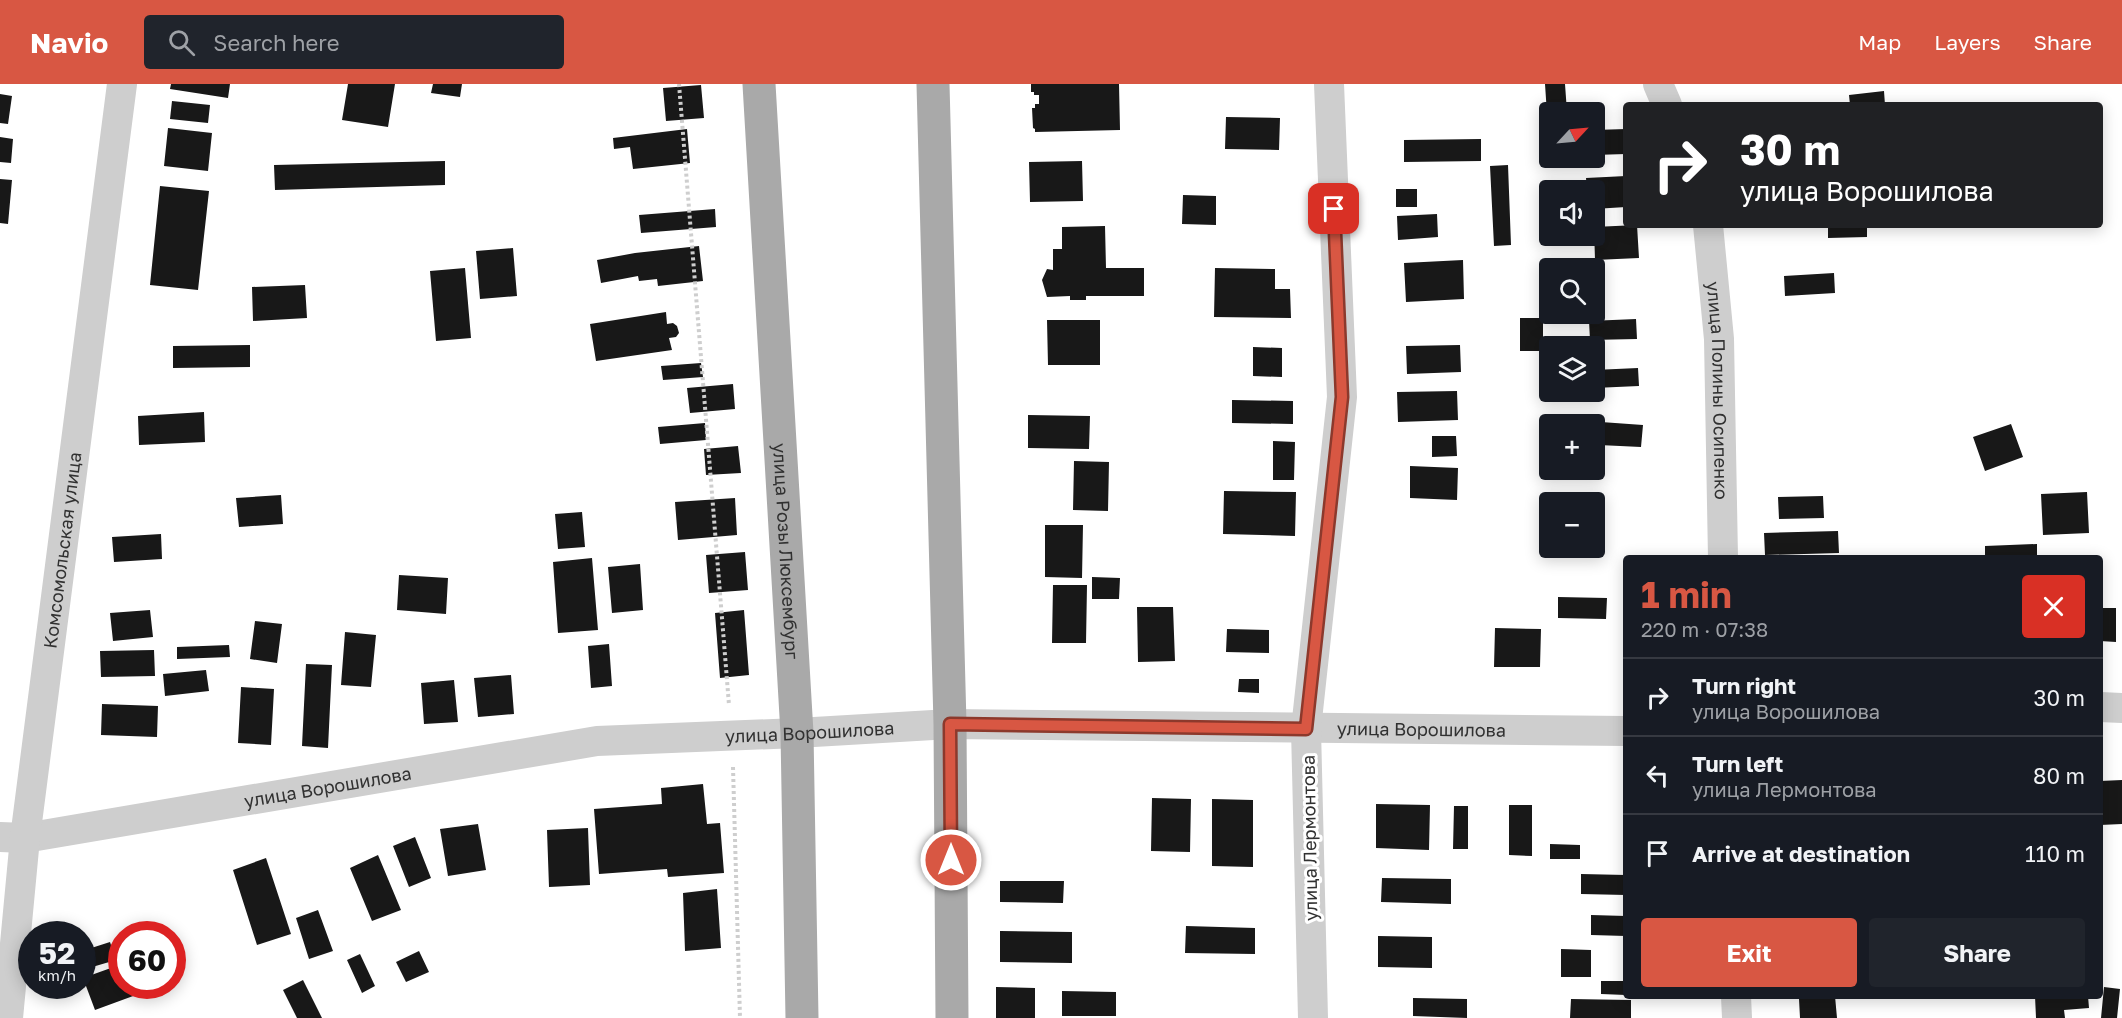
<!DOCTYPE html>
<html lang="en">
<head>
<meta charset="utf-8">
<style>
  :root { --surface:#171b24; --page:#20242c; --text:#f1f3f6; --muted:#9ea1a6; --line:#363941; --accent:#d85743 }
  body { margin:0; font-family:"Golos Text",sans-serif; background:var(--page); color:var(--text); height:100vh; display:flex; flex-direction:column; font-size:22px; white-space:nowrap }
  * { box-sizing:border-box; margin:0 }
  p { font-size:20px; color:var(--muted) }
  .icon { flex:none; width:33px; height:33px; fill:none; stroke:currentColor; stroke-width:2; stroke-linecap:round; stroke-linejoin:round }
  .map { position:relative; flex:1; overflow:hidden }
  .panel { position:absolute; left:1623px; top:471px; width:480px; height:444px; display:flex; flex-direction:column; background:var(--surface); border-radius:6px; box-shadow:0 3px 15px #0003 }
  .panel>* { flex:none }
  .top-card { position:absolute; left:1623px; top:18px; width:480px; height:126px; border-radius:6px; box-shadow:0 3px 15px #0003; background:#202124; color:#fff; overflow:hidden }
  .needle { width:39px; rotate:64deg }
  .controls { position:absolute; left:1539px; top:18px; display:grid; gap:12px }
  .controls a { display:grid; place-items:center; width:66px; height:66px; border-radius:6px; background:var(--surface); box-shadow:0 3px 15px #0003; font-size:30px }
  .speed { position:absolute; left:18px; top:837px; display:flex; gap:12px; font-size:30px; font-weight:700; text-align:center }
  .speed>* { display:grid; place-content:center; width:78px; height:78px; border-radius:50%; background:var(--surface); box-shadow:0 3px 15px #0003; line-height:1 }
  .speed small { font-size:15px; font-weight:400 }
  .speed .limit { border:9px solid #d22; background:#fff; color:#111 }
  .pin { position:absolute; display:grid; place-items:center; width:51px; height:51px; color:#fff; margin:-26px; border-radius:12px; box-shadow:0 3px 9px #0006 }
  .me { position:absolute; width:66px; margin:-33px; rotate:0deg; stroke-linejoin:round; filter:drop-shadow(0 0 4px #0008) }
  .turn { display:flex; align-items:center; gap:21px; height:126px; padding:0 18px; font-size:27px }
  .turn .icon { width:78px; height:78px; stroke-width:2.5 }
  .turn b { display:block; font-size:42px; line-height:51px }
  .round { display:grid; place-items:center; flex:none; width:63px; height:63px; border-radius:6px; background:var(--page) }
  .headline { display:flex; align-items:center; justify-content:space-between; height:102px; padding:0 18px }
  h1 { font-size:36px; font-weight:700; line-height:45px; color:var(--accent) }
  .button { display:flex; gap:12px; margin-top:auto; padding:12px 18px }
  .button a { flex:1; height:69px; border-radius:6px; background:var(--accent); color:#fff; font-size:24px; font-weight:700; line-height:69px; text-align:center }
  .button a+a { background:var(--page); color:var(--text) }
  ul { padding:0; list-style:none }
  li { display:flex; align-items:center; gap:18px; height:78px; padding:0 18px; border-top:2px solid var(--line) }
  li div { flex:1 }
  li b { display:block; font-size:22px }
  li em { font-style:normal }
  header { display:flex; align-items:center; gap:36px; box-sizing:border-box; height:84px; padding:0 30px; background:var(--accent); color:#fff }
  header strong { font-size:28px }
  nav { display:flex; gap:33px; margin-inline-start:auto; font-size:21px }
  .search { width:420px; height:54px; background:var(--page); display:flex; align-items:center; gap:15px; box-sizing:border-box; padding:0 21px; border-radius:6px; color:var(--muted); font-size:22px }
  .map>svg:first-child { display:block }
  .building { fill:#181818 }
  .lines { fill:none; stroke-linecap:round; stroke-linejoin:round }
  .path { stroke:#cecece; stroke-width:4; stroke-dasharray:3 3; stroke-linecap:butt }
  .minor { stroke:#cecece; stroke-width:30 }
  .primary { stroke:#a9a9a9; stroke-width:33 }
  .route-casing { stroke:#8c392c; stroke-width:15 }
  .route { stroke:#d85743; stroke-width:10 }
  .labels { text-anchor:middle; dominant-baseline:central; stroke-width:6; stroke-linejoin:round; paint-order:stroke }
  .street-label { font-size:18px; fill:#313131; stroke:#fff }
</style>
</head>
<body>
<header>
<strong>Navio</strong>
<div class="search"><svg class="icon" aria-label="search" viewBox="0 0 24 24"><circle cx="10" cy="10" r="6"/><path d="M15 15l6 6"/></svg>Search here</div>
<nav><a>Map</a><a>Layers</a><a>Share</a></nav>
</header>
<div class="map">
<svg width="2122" height="934" viewBox="0 0 2122 934">
  <rect width="100%" height="100%" fill="#fff"/>
  <path class="building" d="M171,0H230L228,14L170,5Z
    M348,0H395L388,43L342,36Z
    M433,0H462L460,13L431,9Z
    M1031,0H1119L1120,46L1035,48V45L1033,44L1032,24H1035V20H1039V11H1034V8H1031Z
    M1545,0H1565L1567,28H1550L1547,30Z
    M701,1L704,34L666,37L663,4Z
    M1884,7L1885,21H1850L1849,11Z
    M0,10L12,12L8,40L0,39Z
    M172,17L210,21L208,39L170,35Z
    M1226,33L1280,34L1279,66L1225,65Z
    M168,44L212,49L208,87L164,82Z
    M687,45L690,79L633,85L630,63L614,65L613,54Z
    M1626,45V70L1594,71V46Z
    M0,53L13,55L11,79L0,78Z
    M1481,55V77L1404,78V56Z
    M445,77V101L275,106L274,81Z
    M1082,77L1083,117L1030,118L1029,78Z
    M1508,81L1511,161L1494,162L1490,82Z
    M1626,92V123L1594,125V106H1587L1586,94Z
    M0,95L12,96L8,140L0,139Z
    M160,102L209,107L198,206L150,201Z
    M1396,105H1417V123H1396Z
    M1183,111L1216,112V141L1182,140Z
    M715,125L716,143L641,149L639,131Z
    M1437,130L1438,153L1398,156L1397,132Z
    M1637,141L1639,174L1595,176L1594,143Z
    M1828,141H1867V153L1828,154Z
    M1105,142L1106,184H1144V212H1086V216H1070V212L1047,213L1042,196L1047,185L1053,186V165H1062V143Z
    M699,162L703,197L658,202L657,195L639,197L638,192L601,199L597,176L635,169Z
    M513,164L517,212L480,215L476,167Z
    M1463,176L1464,215L1406,218L1404,179Z
    M465,184L471,254L436,257L430,187Z
    M1215,184L1275,185V205H1290L1291,234L1214,233Z
    M1834,189L1835,209L1785,212L1784,192Z
    M305,201L307,234L253,237L252,203Z
    M666,228L667,240L673,239L677,242L679,249L676,253L669,254L672,266L596,277L590,240Z
    M1520,234H1543V267H1520Z
    M1636,235L1637,255L1590,256L1589,237Z
    M1047,236H1100V281H1048Z
    M250,261V283L173,284V262Z
    M1460,261L1461,288L1407,290L1406,262Z
    M1253,263L1282,264V293L1253,292Z
    M701,279L703,293L663,296L661,282Z
    M1638,284L1639,302L1594,304V286Z
    M733,300L735,325L690,329L687,304Z
    M1457,307L1458,336L1398,338L1397,308Z
    M1232,316L1293,317V340L1232,339Z
    M204,328L205,358L139,361L138,332Z
    M1028,331L1090,332L1089,365L1028,364Z
    M1601,338L1643,341L1641,363L1599,361Z
    M705,339L706,356L660,360L658,343Z
    M2011,340L2023,373L1985,387L1973,353Z
    M1432,352H1456L1457,372L1432,373Z
    M1273,357L1295,358L1294,396H1273Z
    M738,362L741,389L706,391L704,365Z
    M1074,377L1109,378L1108,427L1073,426Z
    M1410,382L1458,384L1457,416L1410,414Z
    M1224,407L1296,408L1295,452L1223,450Z
    M2087,408L2089,449L2043,451L2041,410Z
    M281,411L283,440L239,443L236,414Z
    M1823,412L1824,434L1779,435L1778,413Z
    M735,414L737,451L678,456L675,418Z
    M582,428L585,463L558,465L555,430Z
    M1045,441H1083L1082,494L1045,493Z
    M1838,447L1839,469L1765,471L1764,449Z
    M161,450L162,475L114,478L112,453Z
    M2037,460V474H1985V462Z
    M745,468L748,506L709,509L706,471Z
    M592,474L598,546L558,549L553,478Z
    M640,480L643,526L612,529L608,483Z
    M399,491L448,494L446,530L397,526Z
    M1092,493L1120,494L1119,515H1092Z
    M1053,501H1087L1086,559H1052Z
    M1558,513L1607,514L1606,535L1558,534Z
    M1137,523H1173L1175,577L1138,578Z
    M2100,524H2116V558L2100,557Z
    M150,526L153,553L113,557L110,529Z
    M744,526L749,591L720,594L715,529Z
    M255,537L282,540L277,579L250,575Z
    M1495,544L1541,545L1540,583H1494Z
    M1227,545L1269,546V569L1226,568Z
    M345,548L376,551L371,603L341,601Z
    M609,560L612,602L591,604L588,562Z
    M229,561L230,573L177,575V563Z
    M154,566L155,592L101,593L100,567Z
    M306,580L332,581L328,664L302,662Z
    M206,586L209,607L165,612L163,590Z
    M511,591L514,630L478,633L474,594Z
    M1239,595H1259V609L1238,608Z
    M454,596L458,638L424,640L421,599Z
    M241,603L274,605L271,661L238,659Z
    M102,620L158,622L157,653L101,651Z
    M2122,696V740L2100,741V697Z
    M703,700L707,740L720,739L724,789L668,793L667,785L599,790L594,725L662,720L661,704Z
    M1152,714L1191,715L1190,768L1151,767Z
    M1212,715L1253,716V783L1212,782Z
    M1376,720L1430,721L1429,766L1376,764Z
    M1509,721H1532V772L1509,771Z
    M1454,722H1468V765H1453Z
    M478,740L486,786L448,792L440,745Z
    M588,744L590,801L549,803L547,746Z
    M415,753L431,794L409,803L393,762Z
    M1550,760L1580,761V775H1550Z
    M378,771L401,826L372,837L350,784Z
    M266,774L291,850L257,861L233,786Z
    M1581,790L1626,791V811L1581,810Z
    M1382,794L1451,795V820L1381,818Z
    M1000,797H1064L1063,819L1000,818Z
    M717,805L721,864L685,867L683,809Z
    M318,826L333,867L309,875L296,834Z
    M1591,831L1626,832V852L1591,851Z
    M1186,842L1255,844V870L1185,869Z
    M1000,847L1072,848V879L1000,878Z
    M1378,852L1432,853V884L1378,883Z
    M110,858L116,876L82,886V867Z
    M1561,865L1591,866V893H1561Z
    M419,867L429,888L406,898L396,878Z
    M360,870L375,902L362,909L347,876Z
    M122,880V902H141L144,908L95,926L83,894Z
    M303,896L322,934H297L283,906Z
    M1601,897H1626V911L1601,910Z
    M996,903L1035,904V934H996Z
    M2104,903L2120,905L2117,934H2101Z
    M1062,907L1116,908V932H1062Z
    M1835,912L1837,934H1800L1799,915Z
    M2035,912H2088L2089,924L2064,926L2065,934H2036Z
    M1413,914L1467,915V934L1413,932Z
    M1571,915L1631,916V934H1570Z"/>
  <g class="lines">
    <path class="path" d="M679,0L729,621
      M733,683L740,934"/>
    <g class="minor">
      <path d="M1658,0L1667,21"/>
      <path id="s1" d="M1708,141L1719,255L1723,474"/>
      <path d="M2100,623L2122,624"/>
      <path id="s2" d="M0,753L25,754L597,657L797,649L950,640L1626,647"/>
      <path d="M1736,912L1737,934"/>
      <path id="s3" d="M8,934L25,754L122,0"/>
      <path d="M1313,934L1306,645L1342,313L1329,0"/>
    </g>
    <g class="primary">
      <path id="s4" d="M759,0L797,649L802,934"/>
      <path d="M933,0L950,640L952,934"/>
    </g>
  </g>
  <g class="lines">
    <g class="route-casing">
      <path id="route" d="M951,776L950,640L1306,645L1342,313L1334,125"/>
    </g>
    <use href="#route" class="route"/>
  </g>
  <g class="labels">
    <g class="street-label">
      <text stroke="none"><textPath href="#s1" startOffset="166">улица Полины Осипенко</textPath></text>
      <text stroke="none"><textPath href="#s3" startOffset="471">Комсомольская улица</textPath></text>
      <text stroke="none"><textPath href="#s4" startOffset="468">улица Розы Люксембург</textPath></text>
      <text stroke="none"><textPath href="#s2" startOffset="1430">улица Ворошилова</textPath></text>
      <text stroke="none"><textPath href="#s2" startOffset="818">улица Ворошилова</textPath></text>
      <text stroke="none"><textPath href="#s2" startOffset="332">улица Ворошилова</textPath></text>
      <text transform="translate(1309 754) rotate(-91)">улица Лермонтова</text>
    </g>
  </g>
</svg>
<div class="controls">
<a><svg class="needle" viewBox="-14 -14 28 28"><path d="M0-13l5 13h-10z" fill="#e53935"/><path d="M0 13l5-13h-10z" fill="#9ea1a6"/></svg></a>
<a><svg class="icon" aria-label="sound" viewBox="0 0 24 24"><path d="M4 9h4l5-4v14l-5-4H4zM17 9q2 3 0 6"/></svg></a>
<a><svg class="icon" aria-label="search" viewBox="0 0 24 24"><circle cx="10" cy="10" r="6"/><path d="M15 15l6 6"/></svg></a>
<a><svg class="icon" aria-label="layers" viewBox="0 0 24 24"><path d="M12 4l9 5-9 5-9-5zM3 14l9 5 9-5"/></svg></a>
<a>+</a>
<a>−</a>
</div>
<div class="speed"><div>52<small>km/h</small></div><div class="limit">60</div></div>
<div class="pin" style="left:1334px;top:125px;background:#d93025"><svg class="icon" aria-label="arrive" viewBox="0 0 24 24"><path d="M6 21V4h12l-3 4 3 4H6"/></svg></div>
<svg class="me" style="left:951px;top:776px" viewBox="-20 -20 40 40"><circle r="17" fill="#d85743" stroke="#fff" stroke-width="3"/><path d="M0-11L8 9 0 5-8 9z" fill="#fff"/></svg>
<div class="top-card">
<div class="turn"><svg class="icon" aria-label="right" viewBox="0 0 24 24"><path d="M7 20v-9h11M14 6l5 5-5 5"/></svg><div><b>30 m</b>улица Ворошилова</div></div>
</div>
<section class="panel">
<div class="headline"><div><h1>1 min</h1><p>220 m · 07:38</p></div><a class="round" style="background:#d93025;color:#fff"><svg class="icon" aria-label="close" viewBox="0 0 24 24"><path d="M6 6l12 12M18 6L6 18"/></svg></a></div>
<ul>
<li><svg class="icon" aria-label="right" viewBox="0 0 24 24"><path d="M7 20v-9h11M14 6l5 5-5 5"/></svg><div><b>Turn right</b><p>улица Ворошилова</p></div><em>30 m</em></li>
<li><svg class="icon" aria-label="left" viewBox="0 0 24 24"><path d="M17 20v-9H6M10 6l-5 5 5 5"/></svg><div><b>Turn left</b><p>улица Лермонтова</p></div><em>80 m</em></li>
<li><svg class="icon" aria-label="arrive" viewBox="0 0 24 24"><path d="M6 21V4h12l-3 4 3 4H6"/></svg><div><b>Arrive at destination</b></div><em>110 m</em></li>
</ul>
<div class="button"><a>Exit</a><a>Share</a></div>
</section>
</div>
</body>
</html>
